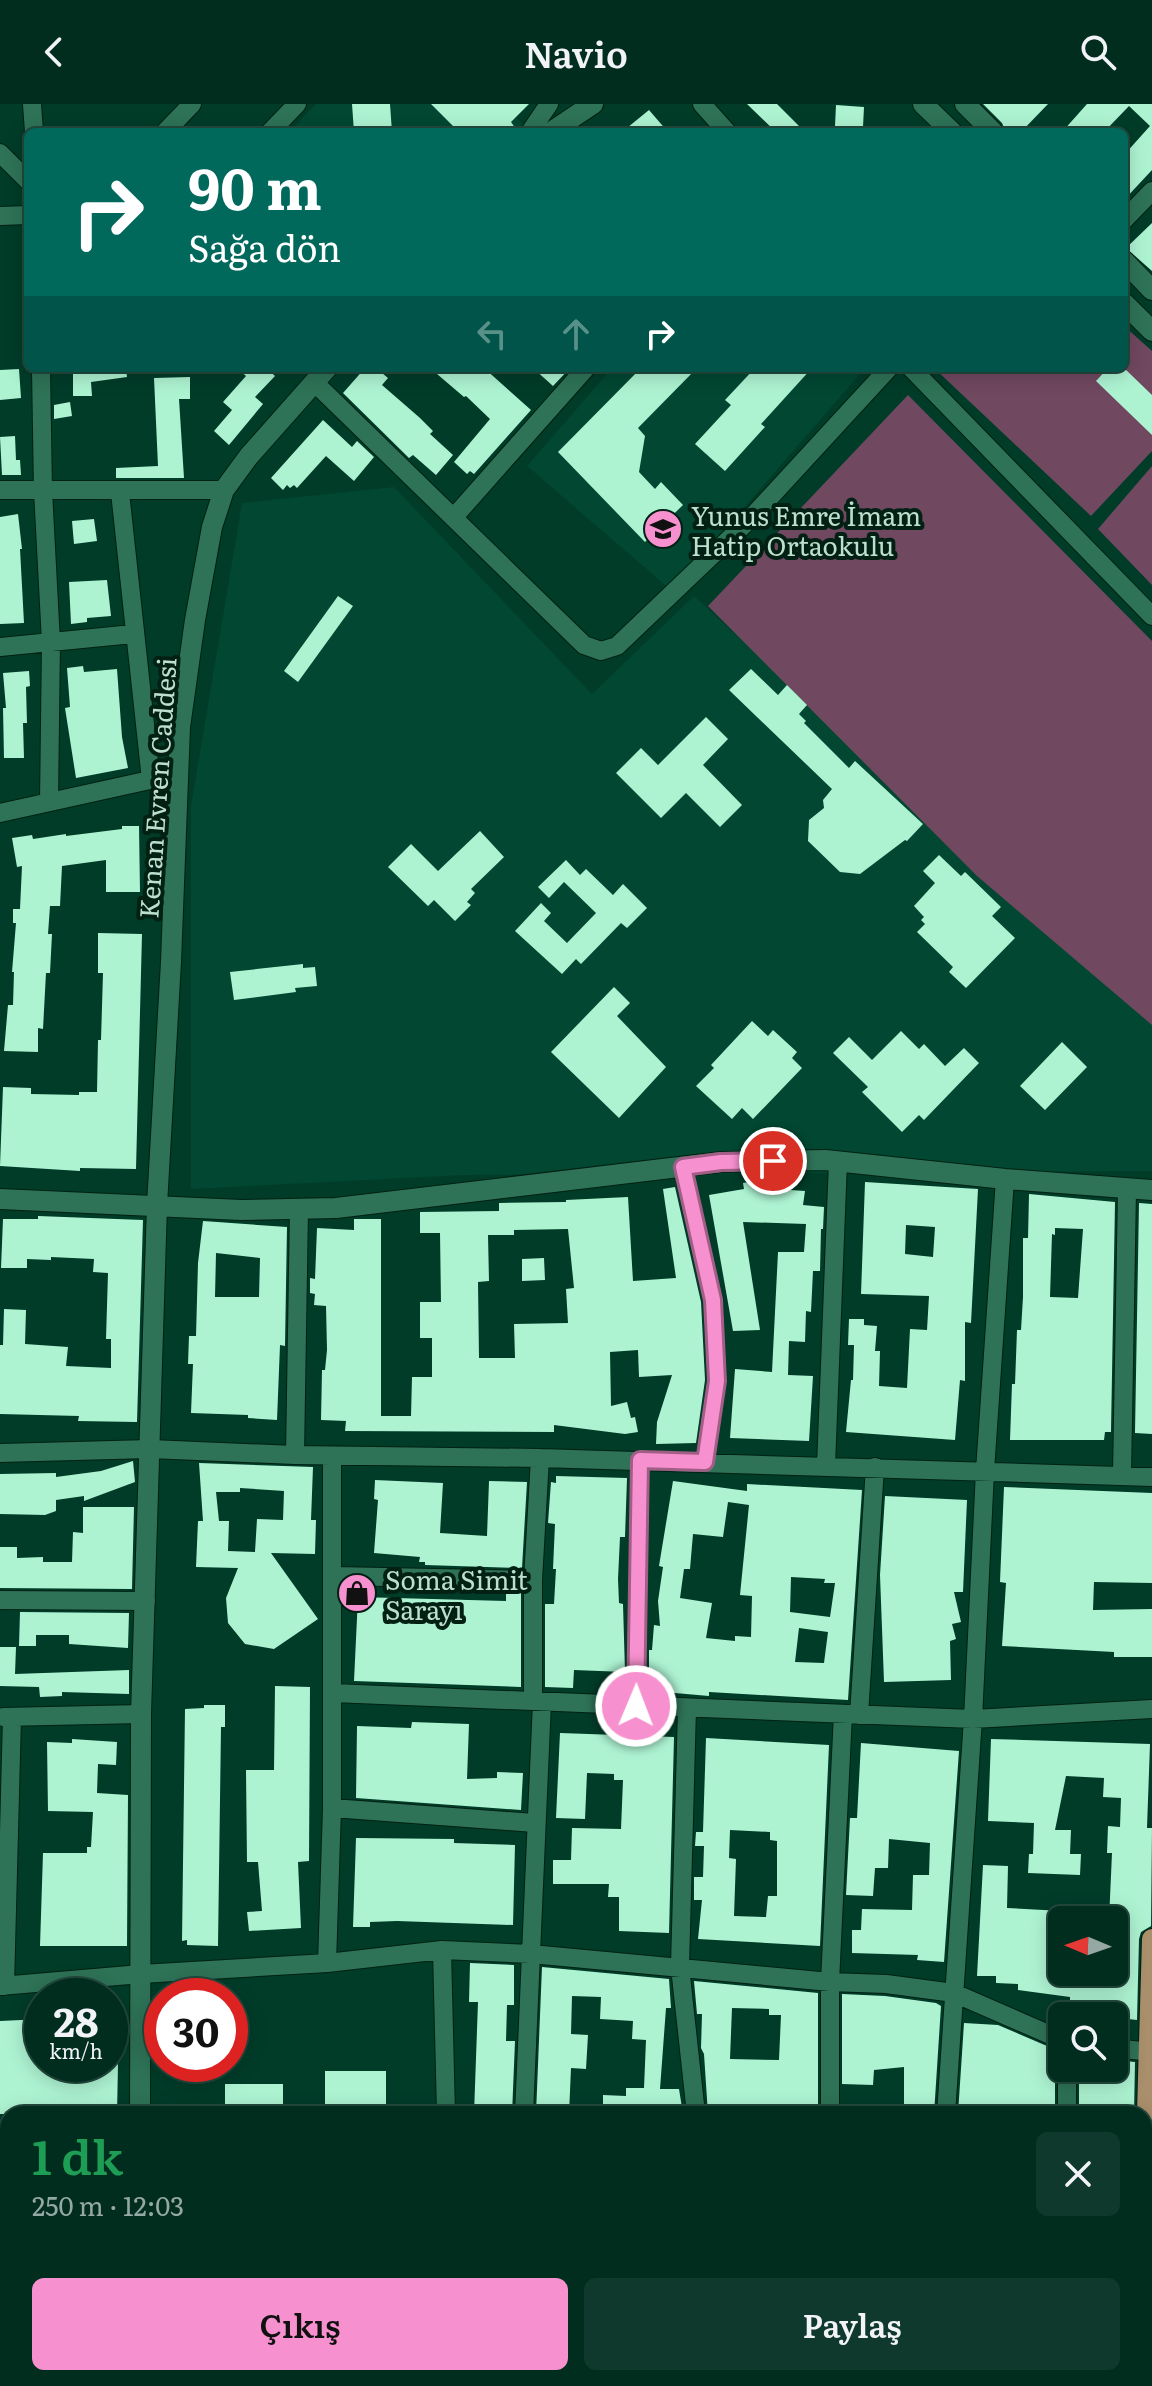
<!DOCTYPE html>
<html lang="tr">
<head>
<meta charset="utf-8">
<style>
  :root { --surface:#012d1f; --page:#0f392c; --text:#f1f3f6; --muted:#96a8a4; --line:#23493d; --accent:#f790ce }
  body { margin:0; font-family:Literata,serif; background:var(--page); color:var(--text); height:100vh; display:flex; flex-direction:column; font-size:30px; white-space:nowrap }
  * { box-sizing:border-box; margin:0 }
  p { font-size:26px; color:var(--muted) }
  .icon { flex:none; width:44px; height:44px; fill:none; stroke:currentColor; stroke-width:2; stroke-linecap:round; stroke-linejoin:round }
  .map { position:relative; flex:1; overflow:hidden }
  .side { position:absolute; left:0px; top:2002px; width:1152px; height:280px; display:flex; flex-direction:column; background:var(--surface); border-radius:24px 24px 0 0; box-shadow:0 4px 20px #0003,0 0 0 2px var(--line) }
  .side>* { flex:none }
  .top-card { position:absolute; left:24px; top:24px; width:1104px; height:244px; border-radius:12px; box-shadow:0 4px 20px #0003,0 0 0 2px var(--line); background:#00695c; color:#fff; overflow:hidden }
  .needle { width:52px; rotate:272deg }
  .fabs { position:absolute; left:1048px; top:1802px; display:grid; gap:16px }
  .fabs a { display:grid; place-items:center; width:80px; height:80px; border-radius:12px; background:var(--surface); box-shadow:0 4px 20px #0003,0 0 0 2px var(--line); font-size:40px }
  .speed { position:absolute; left:24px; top:1874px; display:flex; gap:16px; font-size:40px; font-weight:700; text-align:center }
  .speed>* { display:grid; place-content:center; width:104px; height:104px; border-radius:50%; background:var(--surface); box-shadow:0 4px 20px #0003,0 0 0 2px var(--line); line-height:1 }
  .speed small { font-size:20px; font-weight:400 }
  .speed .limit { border:12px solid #d22; background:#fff; color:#111 }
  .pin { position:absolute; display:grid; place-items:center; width:68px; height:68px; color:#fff; margin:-34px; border:4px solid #fff; border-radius:50%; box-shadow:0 2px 8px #0007 }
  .me { position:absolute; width:88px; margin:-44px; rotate:1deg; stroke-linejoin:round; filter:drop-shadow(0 0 6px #0008) }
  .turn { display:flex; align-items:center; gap:28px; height:168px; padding:0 32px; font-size:36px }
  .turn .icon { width:104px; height:104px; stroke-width:2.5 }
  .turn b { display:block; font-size:56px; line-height:68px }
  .lanes { display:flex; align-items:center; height:76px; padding:0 32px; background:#0003; justify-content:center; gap:40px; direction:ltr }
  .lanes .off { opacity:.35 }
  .round { display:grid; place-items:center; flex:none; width:84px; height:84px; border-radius:12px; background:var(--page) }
  .overview { display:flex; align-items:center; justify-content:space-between; height:136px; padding:0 32px }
  h1 { font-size:48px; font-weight:600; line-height:60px; color:#1e9e55 }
  .primary-button { display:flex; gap:16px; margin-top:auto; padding:16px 32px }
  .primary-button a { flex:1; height:92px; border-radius:12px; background:var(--accent); color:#111; font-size:32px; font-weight:600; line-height:92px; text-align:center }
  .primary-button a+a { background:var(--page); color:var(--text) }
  header { display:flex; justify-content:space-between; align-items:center; height:104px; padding:0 32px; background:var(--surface); font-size:36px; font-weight:600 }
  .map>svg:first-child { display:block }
  .built { fill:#014731 }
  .green { fill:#704860 }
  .building { fill:#adf3d2; fill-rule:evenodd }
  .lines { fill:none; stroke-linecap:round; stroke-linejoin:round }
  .minor-casing { stroke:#002113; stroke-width:20 }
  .tertiary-casing { stroke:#002113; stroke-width:22 }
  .secondary-casing { stroke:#002113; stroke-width:22 }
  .primary-casing { stroke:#002113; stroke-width:22 }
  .minor { stroke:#2e7357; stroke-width:18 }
  .tertiary { stroke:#2e7357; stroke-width:20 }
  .secondary { stroke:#2e7357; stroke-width:20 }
  .primary { stroke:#aa8f6c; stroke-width:20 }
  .route-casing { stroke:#a15e86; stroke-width:20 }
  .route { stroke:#f790ce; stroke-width:14 }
  .labels { text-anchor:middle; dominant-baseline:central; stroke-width:8; stroke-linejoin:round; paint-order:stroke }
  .poi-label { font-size:26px; fill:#bddfce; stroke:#032014; text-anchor:start }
  .street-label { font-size:26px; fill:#bddfce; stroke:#032014 }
</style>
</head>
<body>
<header><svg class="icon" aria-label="back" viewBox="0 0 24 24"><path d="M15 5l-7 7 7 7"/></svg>Navio<svg class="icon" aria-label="search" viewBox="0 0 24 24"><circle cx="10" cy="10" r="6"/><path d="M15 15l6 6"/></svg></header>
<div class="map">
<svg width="1152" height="2282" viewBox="0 0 1152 2282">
  <rect width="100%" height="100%" fill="#013c29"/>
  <path class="built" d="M316,0H502L523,20L516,28H289Z
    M612,264H865L672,487L527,362Z
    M394,383L592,590L694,492L1152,915V1067L464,1071L191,1085V702L242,399Z"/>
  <path class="green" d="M1124,222L1152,247V347L1091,412L934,264H1124Z
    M908,291L1152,537V921L977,772L708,502Z
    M1152,362V481L1098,425Z"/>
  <path class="building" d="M352,0H390L392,28H354Z
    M431,0H529L511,18L518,28H459Z
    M747,0H777L805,28H776Z
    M983,0H1048L1021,28H1006L1002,19Z
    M1087,0H1152V66L1124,96V51L1150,22L1129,2L1104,28H1062Z
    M836,1L864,3L863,23L835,22Z
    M649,6L668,28H622Z
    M1152,119V167L1126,144Z
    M73,264H126L127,273L91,278L92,292H73Z
    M237,264H266L275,272L255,293L263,300L229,341L214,327L232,306L223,298L246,272Z
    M365,264H376L388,274L382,281L420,314L433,327L430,330L453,351L436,371L413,351L409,354L343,289Z
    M430,264H484L531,306L474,370L470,367L467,370L454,358L490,315L466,292L464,293Z
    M533,264H570L553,282Z
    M641,264H697L638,324L645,332L639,368L655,385L661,378L683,401L645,438L558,348Z
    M755,264H812L761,320L765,323L725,367L695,340L731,301L725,296Z
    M1108,264H1124L1152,291V331L1096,277Z
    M19,265L21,294L0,296V266Z
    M190,273V295H179L184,374H116V364L158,362L154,274Z
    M70,298L72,312L54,315V301Z
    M323,316L352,343L357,337L374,353L354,377L326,352L297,384L294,381L290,384L287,381L283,386L271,374Z
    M15,332L16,356H20L21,371H2L0,333Z
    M18,410L22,445H20L24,519L0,520V413Z
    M94,415L97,437L74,440L72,417Z
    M107,476L111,512L87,514V518L71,520L69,478Z
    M338,492L353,502L298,578L284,567Z
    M83,562L84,568L117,565L122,633L128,664L76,674L65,604L70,603L67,564Z
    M751,565L778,591L787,581L807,601L799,610L806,617L804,619L849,664L855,657L923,720L907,737L905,736L860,770L840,768L808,737L809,716L824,704L823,696L832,685L729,586Z
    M29,567L30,582L26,583L27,619H23L24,654H4L3,604H6L3,569Z
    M706,613L728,635L703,661L742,701L720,723L686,689L661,714L616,669L641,644L658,661Z
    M122,722H139L140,788H106V756L62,762L60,802H50L48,830H52L50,869H46L43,925L38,924V948L4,947L8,901H13L14,868H12L16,819H13V805H20L22,762L17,763L12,734L32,731L33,735L66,730V732L122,725Z
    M480,727L504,753L471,785L475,789L467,798L471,801L455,817L434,796L428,802L388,763L411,740L438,767Z
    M939,751L961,772L965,768L1001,803L992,812L1015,834L966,884L949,868L953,863L917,828L925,820L921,816L924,813L914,802L935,779L923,767Z
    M566,756L580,771L586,765L613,791L623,780L647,804L627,824L621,819L581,860L576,855L562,870L515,827L541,799L551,809L544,817L567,839L596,809L564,778L549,794L538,783Z
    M98,829L142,830L136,1065L80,1064V1067L0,1062L3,983L31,984V990L79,991V988H97L98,936H101L103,869H98Z
    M303,860V864L315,863L317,882L295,884L296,888L234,896L230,868Z
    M614,883L630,899L617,912L666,963L619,1014L551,948Z
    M752,917L768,932L773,926L797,948L792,954L802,964L753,1015L742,1004L732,1015L696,982L714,964L711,961Z
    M901,927L919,945L924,940L945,962L964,944L979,959L924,1016L919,1011L902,1028L862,988L868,983L833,949L849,933L872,956Z
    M1062,938L1087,963L1045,1006L1020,982Z
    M759,1076L761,1084L805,1087L803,1101L824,1103L823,1125H821L820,1167H813L811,1208L806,1207L805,1238L789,1237L788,1271L813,1272L809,1337L730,1334L735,1265L772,1268L778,1148H804L806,1120L743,1118L760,1226L733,1227L709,1091L744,1085L743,1079Z
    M865,1078L978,1085L971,1219L965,1218V1277L960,1276L955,1336L846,1328L851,1276H853L854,1241H848L849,1215H864V1221L877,1222L875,1247H880L879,1282L907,1284L910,1225L927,1226L929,1192L861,1190ZM906,1121L935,1123L933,1153L905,1150Z
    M675,1083L701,1198L705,1276L696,1339L656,1340L657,1318L672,1271L639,1273L638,1246L610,1248L611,1302L627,1298L631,1314L635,1313L638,1328L625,1330L554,1321V1328L345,1327L346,1317L321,1316L322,1266H325L327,1246L326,1202L314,1201L315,1190L310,1189V1174L315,1175L317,1124L354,1126V1115H381V1312H411L412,1273H432V1234H420V1198H441L440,1129H420V1108L499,1107V1099L566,1098V1096L628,1093L633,1177L676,1174L663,1085ZM568,1125L574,1184L566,1185L568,1219L514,1220L515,1254H479L478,1178L489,1177L488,1131H514V1126Z
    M1029,1090L1115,1098L1111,1328H1105L1104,1336H1010L1012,1280H1015L1017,1226H1021L1023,1193V1134H1028ZM1055,1124L1083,1125L1078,1194L1050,1193L1052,1130L1055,1131Z
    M1139,1099L1152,1100V1330L1135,1329Z
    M38,1112L143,1116L137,1318L78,1317L79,1312L0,1310V1241H3L4,1205L26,1206L25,1240L68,1243L66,1262L111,1264V1235H106L108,1169L93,1168L94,1155L51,1153V1156L27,1155V1164H1L3,1115H38Z
    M203,1117L287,1123L285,1242L280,1241L277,1316L248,1314V1311L191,1309L193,1260H188L189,1232H196L198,1159ZM216,1149L260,1154L259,1193H215Z
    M544,1154L545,1176L522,1177V1155Z
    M133,1357L135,1378L84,1397V1392L56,1396V1407L45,1411L0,1410V1370L56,1369V1373L101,1367Z
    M199,1359L313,1363L311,1416H316L315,1450L271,1449L318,1515L274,1545L245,1540L228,1519L226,1494L238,1464L196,1463L198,1417H203ZM240,1384L284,1387L283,1416L257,1415L255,1448L228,1447L229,1417H219L216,1388H240Z
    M556,1372L627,1374L625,1433H620L618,1475L619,1499L623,1500L625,1568L574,1566L573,1584L545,1583V1500H554L556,1465H553L555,1420L548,1419L551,1378L556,1379Z
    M375,1376L443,1379L440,1429L487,1432L489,1377L527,1378L522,1464L425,1461V1458H419L420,1453L374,1449L378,1396L374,1395Z
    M673,1377L747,1387V1380L862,1386L848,1596L709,1588V1592L652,1587L653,1569L649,1568V1546H652L654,1521L660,1522L658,1497L663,1463L659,1462ZM728,1398L749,1401L740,1491L752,1492L751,1533L735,1532V1537L706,1534L712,1499L680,1494L684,1465H690L693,1430L723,1433ZM791,1473L825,1475L824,1479H835L830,1513L790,1508ZM799,1524L828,1528L824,1559L795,1558Z
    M1004,1383L1152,1389V1479L1094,1478L1093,1506L1152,1505V1553H1114V1548L1002,1542L1006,1479L1000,1478Z
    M885,1392L967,1396L963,1488H954L961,1518L952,1520L956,1535L950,1537L951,1576L884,1578L880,1471Z
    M83,1403H134L132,1485L0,1484V1443H17V1454L43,1453V1458H72L73,1428L83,1429Z
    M506,1487L521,1488V1583L354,1577L358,1493L506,1497Z
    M20,1508L129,1509L128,1544L69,1540V1531H36V1542H19Z
    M0,1543H16L15,1570L129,1566V1590L62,1588V1592L40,1593L39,1583L0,1582Z
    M275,1582L310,1583L309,1757L298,1758L301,1824L249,1827L247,1808L262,1807L258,1758H247L246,1666H274Z
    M204,1601H225V1623H221L218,1842L187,1841V1836L182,1837L185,1605L204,1604Z
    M412,1618L469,1620L467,1675L497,1674V1668L523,1669L521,1706L356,1694L357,1622L411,1624Z
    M560,1629L674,1633L669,1829L619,1827V1793H608L609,1780H553V1756H571L572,1724L621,1725L623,1676H614V1670L587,1669L585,1715L556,1714Z
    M706,1634L829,1641L820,1842L698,1835L702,1796H694V1773H703L704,1742H695L696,1728H703ZM730,1726L770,1728V1736L777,1737V1792H768L766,1813L734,1812L736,1755L729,1754Z
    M72,1635L117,1638L116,1661L98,1660L97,1689L128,1691L127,1842H40L43,1749H87V1743H91L93,1708L48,1707L47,1638L72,1639Z
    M991,1635L1150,1640L1147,1724H1152L1151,1822L1141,1828L1139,1835L1137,1916L1100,1912L1101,1903L1070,1901V1893L1018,1886V1880L996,1879V1872H977L983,1761L1008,1762L1007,1804L1062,1807V1868H1065V1877L1101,1879L1102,1868L1122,1866V1825H1115V1816H1109L1112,1749H1107L1108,1722L1120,1723L1121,1694L1103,1693L1104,1674L1066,1672L1055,1726H1071L1070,1750H1081L1080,1771L1028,1769L1029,1750H1033L1034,1719L988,1717Z
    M861,1639L959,1647L944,1858L917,1856L918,1851L852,1849V1826H861L862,1805L912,1806L913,1771H929L930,1739L889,1735L888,1764H875L873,1792L846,1791L850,1714H857Z
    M356,1734L454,1735V1739L515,1741L513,1821L397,1817L370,1818V1823H353Z
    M470,1859L514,1861V1901H507L506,1937H515L512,2010H474L478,1898H469Z
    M542,1863L669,1875L671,1904H666L660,1985H679L683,2010H603V1991L626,1992V1984H644L646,1936L632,1935L633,1917L600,1915L601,1893L572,1892L571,1930L588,1931L586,1965L571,1964L569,2010H536Z
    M694,1877L818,1889V2010H708L704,1950L701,1944L702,1910H697ZM732,1904L769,1905V1911H781L779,1956L730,1955Z
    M842,1890L885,1892L936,1899L941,1902L934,2010H904V1963L874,1966L873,1981L842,1980Z
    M42,1915V1960H118L117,2010H0V1917Z
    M964,1919L998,1921L1061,1948L1055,1964V2010H958Z
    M1114,1956L1135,1958L1134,2010H1079V1964H1114Z
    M325,1967H386V2010H325Z
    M225,1980H283V2010H225Z"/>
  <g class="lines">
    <g class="minor-casing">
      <path id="minor" d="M32,0L34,28
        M702,0L727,28
        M165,28L192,0
        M270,28L297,0
        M530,28L549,0
        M0,49L28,77
        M0,112L28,111
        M1124,116L1152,87
        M41,264L43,387L51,538L49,698
        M911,264L1152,512
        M314,278L584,541L601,547L617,542L750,415L889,264
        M0,386H224
        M120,388L151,676
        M454,413L586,264
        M0,543L133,530
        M0,709L177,670
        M683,1063L713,1196L717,1277L705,1358
        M0,1349L150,1345L295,1351L540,1354L1152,1373
        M295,1351L299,1105
        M826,1362L838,1057
        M1122,1372L1127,1086
        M334,1472L533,1476
        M0,1496L146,1497
        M333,1589L973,1615L1152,1605
        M533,1597V1476L540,1354
        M636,1602L640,1356
        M687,1604L680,1863L696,2010
        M859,1611L875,1363
        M3,1613L141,1610
        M332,1704L535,1719
        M442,1846L446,2010
        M327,1859L332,1704V1352
        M0,1882L141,1870L327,1859L442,1846L531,1850L830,1878L886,1880L954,1889L1062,1936
        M5,1882L12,1613
        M1114,1944L1152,1948
        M1067,1964V2010
        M524,2010L542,1598
        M830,2010V1878L843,1610
        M946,2010L973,1615L985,1367L1005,1075
        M0,2044L8,2043
        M0,2209H8
        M451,2274V2282
        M742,2274L743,2282
        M241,2282L248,2274
        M529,2282L530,2274"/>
    </g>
    <g class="tertiary-casing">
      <path id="tertiary" d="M551,28L593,0
        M0,1095L241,1106L336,1104L721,1058L825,1056L1005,1075L1152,1086
        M140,2010L141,1610L157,1101L171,858L180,623L195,516L212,423L224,386L249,352L327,264
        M135,2274V2282"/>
    </g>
    <g class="secondary-casing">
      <path id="secondary" d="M923,0L952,28
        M965,0L993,28
        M1124,157L1152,186
        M1124,199L1152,227"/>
    </g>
    <g class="primary-casing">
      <path id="primary" d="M1144,2112L1152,1835
        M1140,2282V2274"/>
    </g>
    <use href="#minor" class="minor"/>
    <use href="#tertiary" class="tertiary"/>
    <use href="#secondary" class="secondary"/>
    <use href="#primary" class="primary"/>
  </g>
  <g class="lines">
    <g class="route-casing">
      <path id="route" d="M636,1602L640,1356L705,1358L717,1277L713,1196L683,1063L721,1058L773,1057"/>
    </g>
    <use href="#route" class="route"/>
  </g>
  <defs>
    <g id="school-disc" transform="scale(2)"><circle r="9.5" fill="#f790ce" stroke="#032014"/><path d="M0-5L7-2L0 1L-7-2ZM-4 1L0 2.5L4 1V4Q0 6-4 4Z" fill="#111"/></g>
    <g id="shop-disc" transform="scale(2)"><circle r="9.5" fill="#f790ce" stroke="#032014"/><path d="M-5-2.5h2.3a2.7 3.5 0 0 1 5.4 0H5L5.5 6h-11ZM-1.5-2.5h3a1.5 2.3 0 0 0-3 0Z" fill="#111"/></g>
  </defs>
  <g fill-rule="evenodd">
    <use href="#school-disc" x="663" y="425"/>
    <use href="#shop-disc" x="357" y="1489"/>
  </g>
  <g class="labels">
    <g class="poi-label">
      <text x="691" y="410">Yunus Emre İmam<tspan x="691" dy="30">Hatip Ortaokulu</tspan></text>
      <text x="385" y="1474">Soma Simit<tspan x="385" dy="30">Sarayı</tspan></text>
    </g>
    <g class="street-label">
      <text transform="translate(156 684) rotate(-86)">Kenan Evren Caddesi</text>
    </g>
  </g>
</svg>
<div class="fabs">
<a><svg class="needle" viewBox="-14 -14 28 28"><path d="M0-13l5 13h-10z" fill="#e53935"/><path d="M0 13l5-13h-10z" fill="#96a8a4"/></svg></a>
<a><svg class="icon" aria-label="search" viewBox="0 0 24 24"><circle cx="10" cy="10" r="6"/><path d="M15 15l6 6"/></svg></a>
</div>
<div class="speed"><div>28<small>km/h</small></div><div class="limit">30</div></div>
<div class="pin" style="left:773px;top:1057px;background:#d93025"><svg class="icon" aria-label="arrive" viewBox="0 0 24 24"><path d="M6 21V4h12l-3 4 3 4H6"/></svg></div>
<svg class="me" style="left:636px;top:1602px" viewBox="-20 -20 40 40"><circle r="17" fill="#f790ce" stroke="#fff" stroke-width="3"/><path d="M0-11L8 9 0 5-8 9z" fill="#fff"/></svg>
<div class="top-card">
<div class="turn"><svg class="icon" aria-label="right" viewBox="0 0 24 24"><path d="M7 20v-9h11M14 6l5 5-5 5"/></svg><div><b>90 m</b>Sağa dön</div></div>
<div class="lanes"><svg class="icon off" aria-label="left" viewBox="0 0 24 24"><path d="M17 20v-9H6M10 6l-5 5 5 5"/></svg><svg class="icon off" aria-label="ahead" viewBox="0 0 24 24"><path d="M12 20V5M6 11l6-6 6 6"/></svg><svg class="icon" aria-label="right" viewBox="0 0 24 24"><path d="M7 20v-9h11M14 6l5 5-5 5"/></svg></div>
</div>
<section class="side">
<div class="overview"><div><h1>1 dk</h1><p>250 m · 12:03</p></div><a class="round"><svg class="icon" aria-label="close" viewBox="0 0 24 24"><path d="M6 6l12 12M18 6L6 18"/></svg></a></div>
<div class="primary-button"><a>Çıkış</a><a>Paylaş</a></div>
</section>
</div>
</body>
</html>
